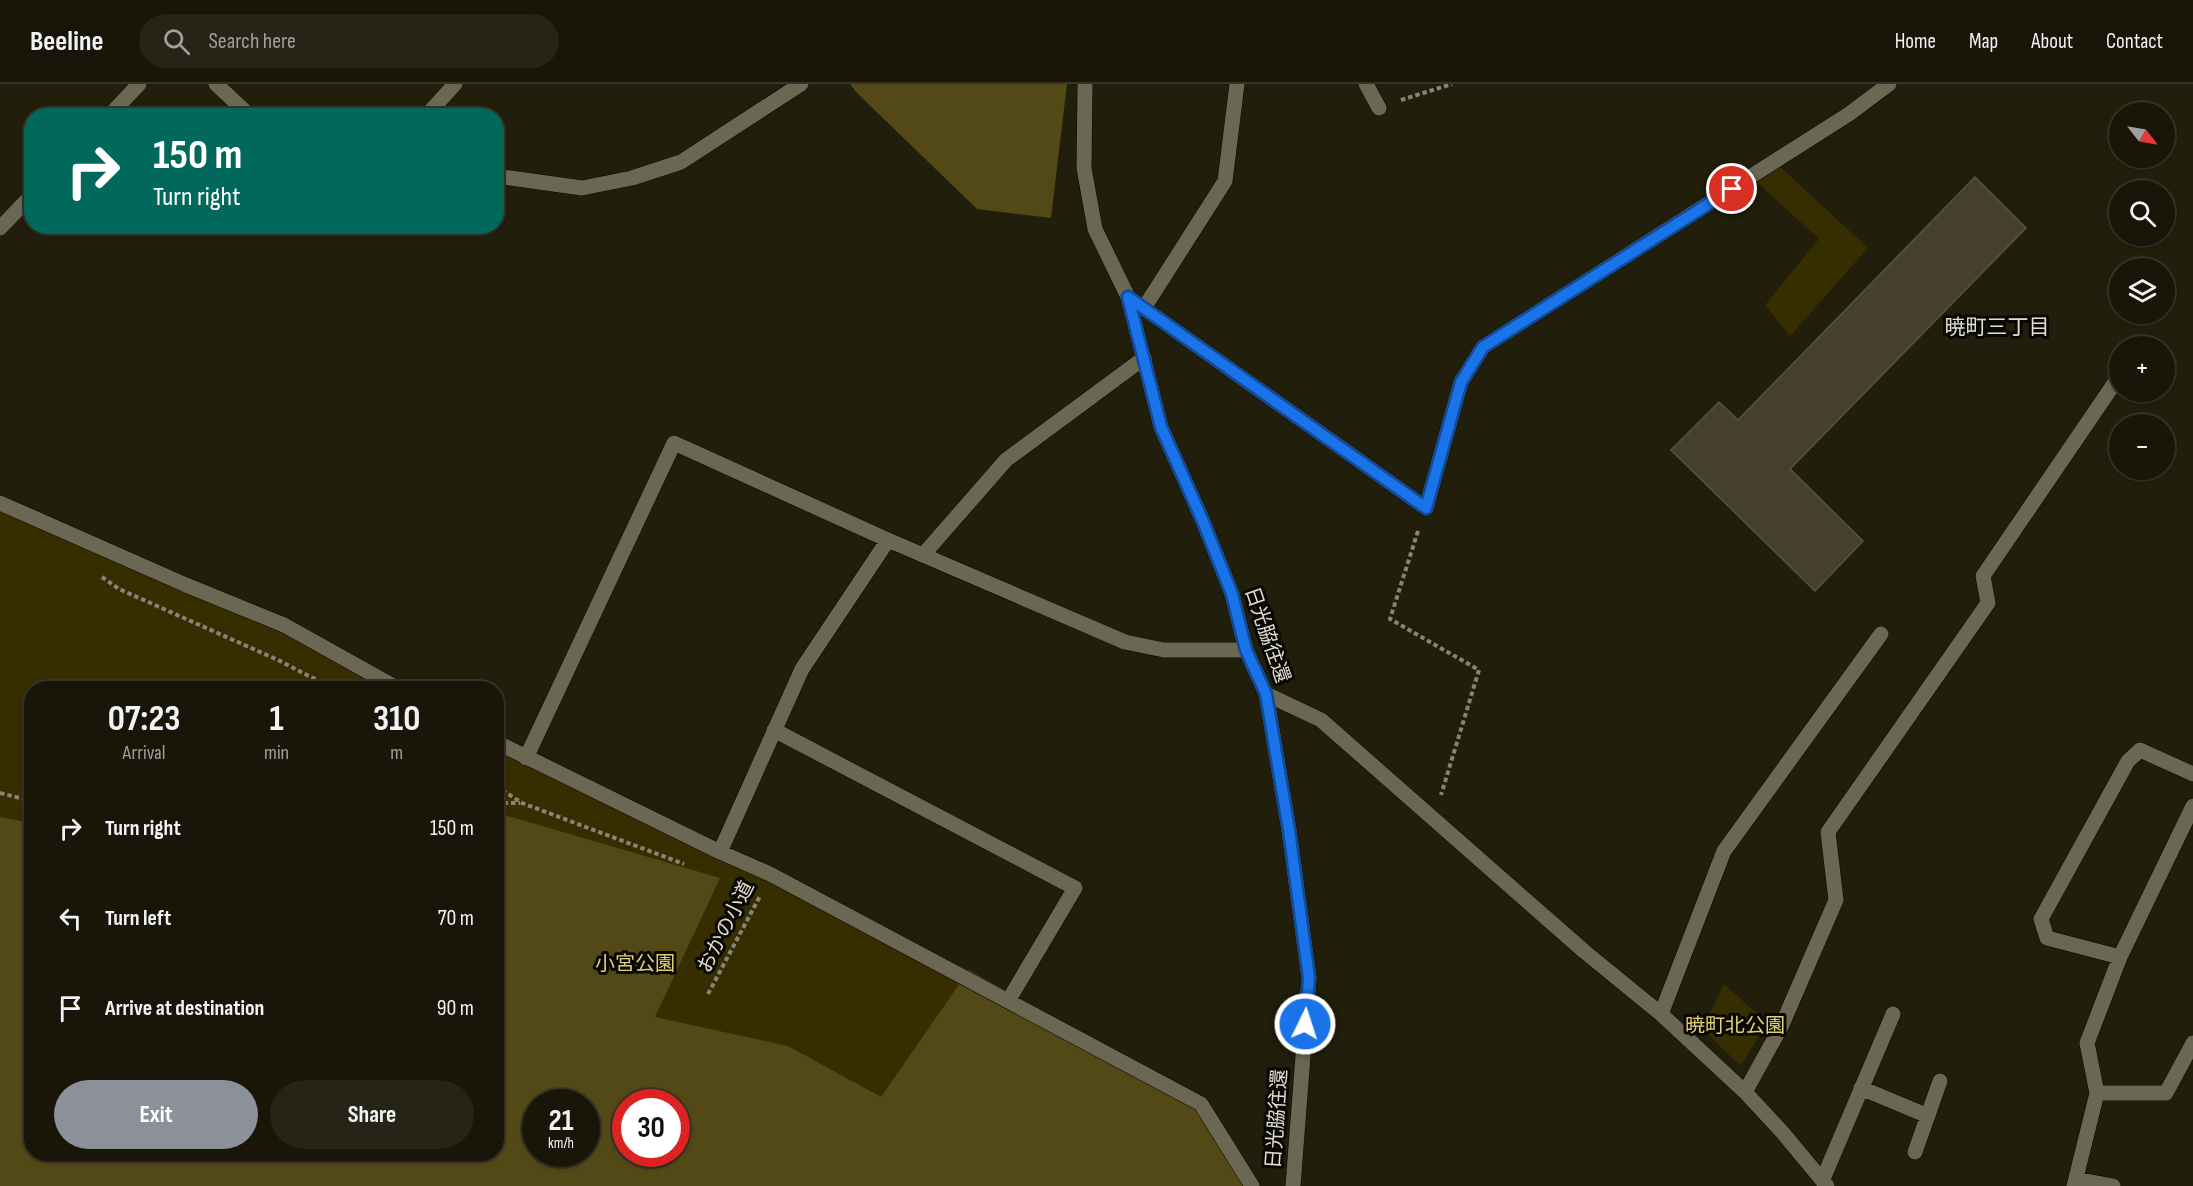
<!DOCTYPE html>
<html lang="en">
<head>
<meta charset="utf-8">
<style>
  :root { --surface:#191609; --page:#262317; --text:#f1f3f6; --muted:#9f9f9c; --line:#37352a; --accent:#8c9099 }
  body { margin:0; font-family:"Sofia Sans Condensed","Noto Sans JP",sans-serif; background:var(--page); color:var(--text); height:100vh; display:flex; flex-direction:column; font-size:22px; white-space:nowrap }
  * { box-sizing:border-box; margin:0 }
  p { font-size:20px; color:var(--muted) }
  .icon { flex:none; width:33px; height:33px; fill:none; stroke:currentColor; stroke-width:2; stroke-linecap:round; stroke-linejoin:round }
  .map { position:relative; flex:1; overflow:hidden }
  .panel { position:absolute; left:24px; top:597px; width:480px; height:480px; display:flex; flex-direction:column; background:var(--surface); border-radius:24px; box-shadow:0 2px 4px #0004,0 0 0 2px var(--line) }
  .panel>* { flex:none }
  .hud { position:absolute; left:24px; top:24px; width:480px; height:126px; border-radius:24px; box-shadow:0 2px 4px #0004,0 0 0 2px var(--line); background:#00695c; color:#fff; overflow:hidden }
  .needle { width:39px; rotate:121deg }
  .buttons { position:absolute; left:2109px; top:18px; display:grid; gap:12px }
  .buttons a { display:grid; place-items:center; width:66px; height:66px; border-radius:50%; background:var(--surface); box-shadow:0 2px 4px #0004,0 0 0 2px var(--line); font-size:30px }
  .speed { position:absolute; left:522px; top:1005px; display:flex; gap:12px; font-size:30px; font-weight:700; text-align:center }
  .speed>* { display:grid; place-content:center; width:78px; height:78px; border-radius:50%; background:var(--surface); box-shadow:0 2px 4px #0004,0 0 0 2px var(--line); line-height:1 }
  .speed small { font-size:15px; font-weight:400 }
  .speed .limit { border:9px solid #d22; background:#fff; color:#111 }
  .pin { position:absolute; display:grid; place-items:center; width:51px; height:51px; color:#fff; margin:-26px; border:3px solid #fff; border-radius:50%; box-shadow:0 2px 6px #0007 }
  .me { position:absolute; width:66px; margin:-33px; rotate:4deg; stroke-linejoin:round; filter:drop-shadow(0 0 4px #0008) }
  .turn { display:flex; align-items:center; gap:21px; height:126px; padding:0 30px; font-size:27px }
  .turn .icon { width:78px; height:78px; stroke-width:2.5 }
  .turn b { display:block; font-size:42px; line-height:51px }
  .eta { display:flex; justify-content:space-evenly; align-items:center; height:102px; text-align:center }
  .eta b { font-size:36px; font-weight:700; line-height:42px }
  .action { display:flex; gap:12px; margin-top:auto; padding:12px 30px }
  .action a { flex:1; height:69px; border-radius:36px; background:var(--accent); color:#fff; font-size:24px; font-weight:700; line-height:69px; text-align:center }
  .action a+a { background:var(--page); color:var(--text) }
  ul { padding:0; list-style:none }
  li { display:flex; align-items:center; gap:18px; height:90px; padding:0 30px }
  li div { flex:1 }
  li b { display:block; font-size:22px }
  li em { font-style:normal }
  header { display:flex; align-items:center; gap:36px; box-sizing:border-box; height:84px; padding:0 30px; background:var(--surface); border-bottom:2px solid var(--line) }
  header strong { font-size:28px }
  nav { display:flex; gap:33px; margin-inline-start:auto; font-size:21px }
  .search { width:420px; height:54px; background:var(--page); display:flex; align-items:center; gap:15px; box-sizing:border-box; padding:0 21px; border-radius:33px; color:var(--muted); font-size:22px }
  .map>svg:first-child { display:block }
  .green { fill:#362e00; fill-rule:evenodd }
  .forest { fill:#524916; fill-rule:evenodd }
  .building { fill:#44402d; stroke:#575440; stroke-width:1.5 }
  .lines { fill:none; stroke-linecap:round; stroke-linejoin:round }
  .lane-casing { stroke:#0b0800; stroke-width:16 }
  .street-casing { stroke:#0b0800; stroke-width:16 }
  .path { stroke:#868476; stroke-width:4; stroke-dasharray:4.5 3; stroke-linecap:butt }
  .lane { stroke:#6a6752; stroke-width:15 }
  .street { stroke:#6a6752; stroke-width:15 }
  .route-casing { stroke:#114b97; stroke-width:15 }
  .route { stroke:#1a73e8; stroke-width:10 }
  .labels { text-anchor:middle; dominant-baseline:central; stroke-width:6; stroke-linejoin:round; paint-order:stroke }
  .street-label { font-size:20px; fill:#e0ded3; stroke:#090803 }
  .park-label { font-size:20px; fill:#e1d072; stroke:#090803 }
  .neighbourhood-label { font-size:21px; fill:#e0ded3; stroke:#090803 }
</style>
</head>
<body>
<header>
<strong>Beeline</strong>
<div class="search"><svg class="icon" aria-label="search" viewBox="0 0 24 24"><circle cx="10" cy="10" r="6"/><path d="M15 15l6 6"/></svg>Search here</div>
<nav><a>Home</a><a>Map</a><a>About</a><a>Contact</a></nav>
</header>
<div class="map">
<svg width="2193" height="1102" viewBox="0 0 2193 1102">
  <rect width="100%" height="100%" fill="#211e0c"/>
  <path class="green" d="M1775,78L1868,164L1790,252L1765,221L1819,155L1751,93Z
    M0,419L186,501L397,604H32V1070H496L497,658L887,853L969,886L1201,1020L1247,1102H0ZM536,1018H586V1070H536ZM626,1018H676V1070H626Z
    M1724,900L1767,939L1741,982L1702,945Z"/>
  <path class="forest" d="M850,0H1067L1051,134L977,125L857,9Z
    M496,731H505L720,794L655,933L788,962L881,1013L969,886L1201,1020L1247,1102H0V733L31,739L32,1070H496ZM536,1018H586V1070H536ZM626,1018H676V1070H626Z"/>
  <path class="building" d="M1975,93L2026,144L1790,385L1863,457L1815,507L1671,366L1719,318L1738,336Z"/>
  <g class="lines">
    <g class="lane-casing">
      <path id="lane" d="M1366,0L1379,24
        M923,471L1006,376L1144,274"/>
    </g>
    <g class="street-casing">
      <path id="street" d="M216,0L250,32
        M1085,0L1084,84L1095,145L1128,213L1161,343L1202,435L1232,510L1246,566L1266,610L1289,746L1309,894L1293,1102
        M109,32L139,0
        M426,32L455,0
        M496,92L582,104L632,94L681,78L801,0
        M0,144L32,111
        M1128,213L1426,424L1461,298L1483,263L1849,30L1889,0
        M1144,224L1225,97L1237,0
        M2139,262L2140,261
        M0,419L186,501L284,541L397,604
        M1266,610L1321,636L1585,868L1661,930L1745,1008L1783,1049L1827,1102
        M774,646L1075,804L1008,917
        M496,658L720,768L770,790L1201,1020L1252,1102
        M526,674L674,359L888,456L1125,558L1164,566H1246
        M720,768L802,585L888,456
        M2120,873L2047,854L2041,835L2128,677L2140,666L2193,690
        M1661,930L1724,767L1881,550
        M1861,1004L1928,1032
        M1745,1008L1781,943L1836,816L1828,748L1988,519L1983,492L2120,291
        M2097,1009L2087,959L2120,873L2193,722
        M1915,1068L1940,997
        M1823,1095L1893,930
        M2076,1095L2113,1102
        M2074,1102L2097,1009H2166L2193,959"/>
    </g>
    <path class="path" d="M1401,16L1452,0
      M1418,447L1390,535L1479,586L1441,711
      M102,493L119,505L278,576L332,604
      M496,702L522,719L684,780
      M0,709L32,717
      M496,719H520
      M708,910L760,812"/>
    <use href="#lane" class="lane"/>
    <use href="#street" class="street"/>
  </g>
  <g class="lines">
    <g class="route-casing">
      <path id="route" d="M1305,940L1309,894L1289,746L1266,610L1246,566L1232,510L1202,435L1161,343L1128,213L1426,424L1461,298L1483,263L1732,105"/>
    </g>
    <use href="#route" class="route"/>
  </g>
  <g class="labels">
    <g class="street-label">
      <text transform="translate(1267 551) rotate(71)">日光脇往還</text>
      <text transform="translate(726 843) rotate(-63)">おかの小道</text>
      <text transform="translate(1277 1035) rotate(-86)">日光脇往還</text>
    </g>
    <g class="park-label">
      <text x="635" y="880">小宮公園</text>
      <text x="1735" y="942">暁町北公園</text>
    </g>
    <g class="neighbourhood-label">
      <text x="1997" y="243">暁町三丁目</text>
    </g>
  </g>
</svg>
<div class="buttons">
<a><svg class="needle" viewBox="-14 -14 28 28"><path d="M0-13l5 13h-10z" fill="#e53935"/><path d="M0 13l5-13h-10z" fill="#9f9f9c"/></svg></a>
<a><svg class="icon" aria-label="search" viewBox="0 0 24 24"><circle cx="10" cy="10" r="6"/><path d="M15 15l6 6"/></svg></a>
<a><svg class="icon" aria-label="layers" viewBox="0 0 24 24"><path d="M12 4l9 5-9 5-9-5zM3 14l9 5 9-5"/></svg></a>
<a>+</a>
<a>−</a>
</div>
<div class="speed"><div>21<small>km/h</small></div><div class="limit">30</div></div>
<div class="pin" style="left:1732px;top:105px;background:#d93025"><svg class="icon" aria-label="arrive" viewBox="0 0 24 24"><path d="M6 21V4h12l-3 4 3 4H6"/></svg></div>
<svg class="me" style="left:1305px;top:940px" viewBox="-20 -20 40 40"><circle r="17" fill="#1a73e8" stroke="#fff" stroke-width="3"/><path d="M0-11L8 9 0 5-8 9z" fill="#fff"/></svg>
<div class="hud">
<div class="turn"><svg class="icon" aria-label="right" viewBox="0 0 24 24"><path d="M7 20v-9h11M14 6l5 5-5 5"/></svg><div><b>150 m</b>Turn right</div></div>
</div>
<section class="panel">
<div class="eta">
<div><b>07:23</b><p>Arrival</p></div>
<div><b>1</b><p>min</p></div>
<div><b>310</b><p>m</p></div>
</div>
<ul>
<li><svg class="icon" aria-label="right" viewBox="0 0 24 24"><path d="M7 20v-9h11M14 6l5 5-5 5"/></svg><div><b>Turn right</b></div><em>150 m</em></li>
<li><svg class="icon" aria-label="left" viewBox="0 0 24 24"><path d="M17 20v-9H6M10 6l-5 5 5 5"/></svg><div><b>Turn left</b></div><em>70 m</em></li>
<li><svg class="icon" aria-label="arrive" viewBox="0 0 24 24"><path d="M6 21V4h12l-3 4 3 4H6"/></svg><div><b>Arrive at destination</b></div><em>90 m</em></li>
</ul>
<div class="action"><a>Exit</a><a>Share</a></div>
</section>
</div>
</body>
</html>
